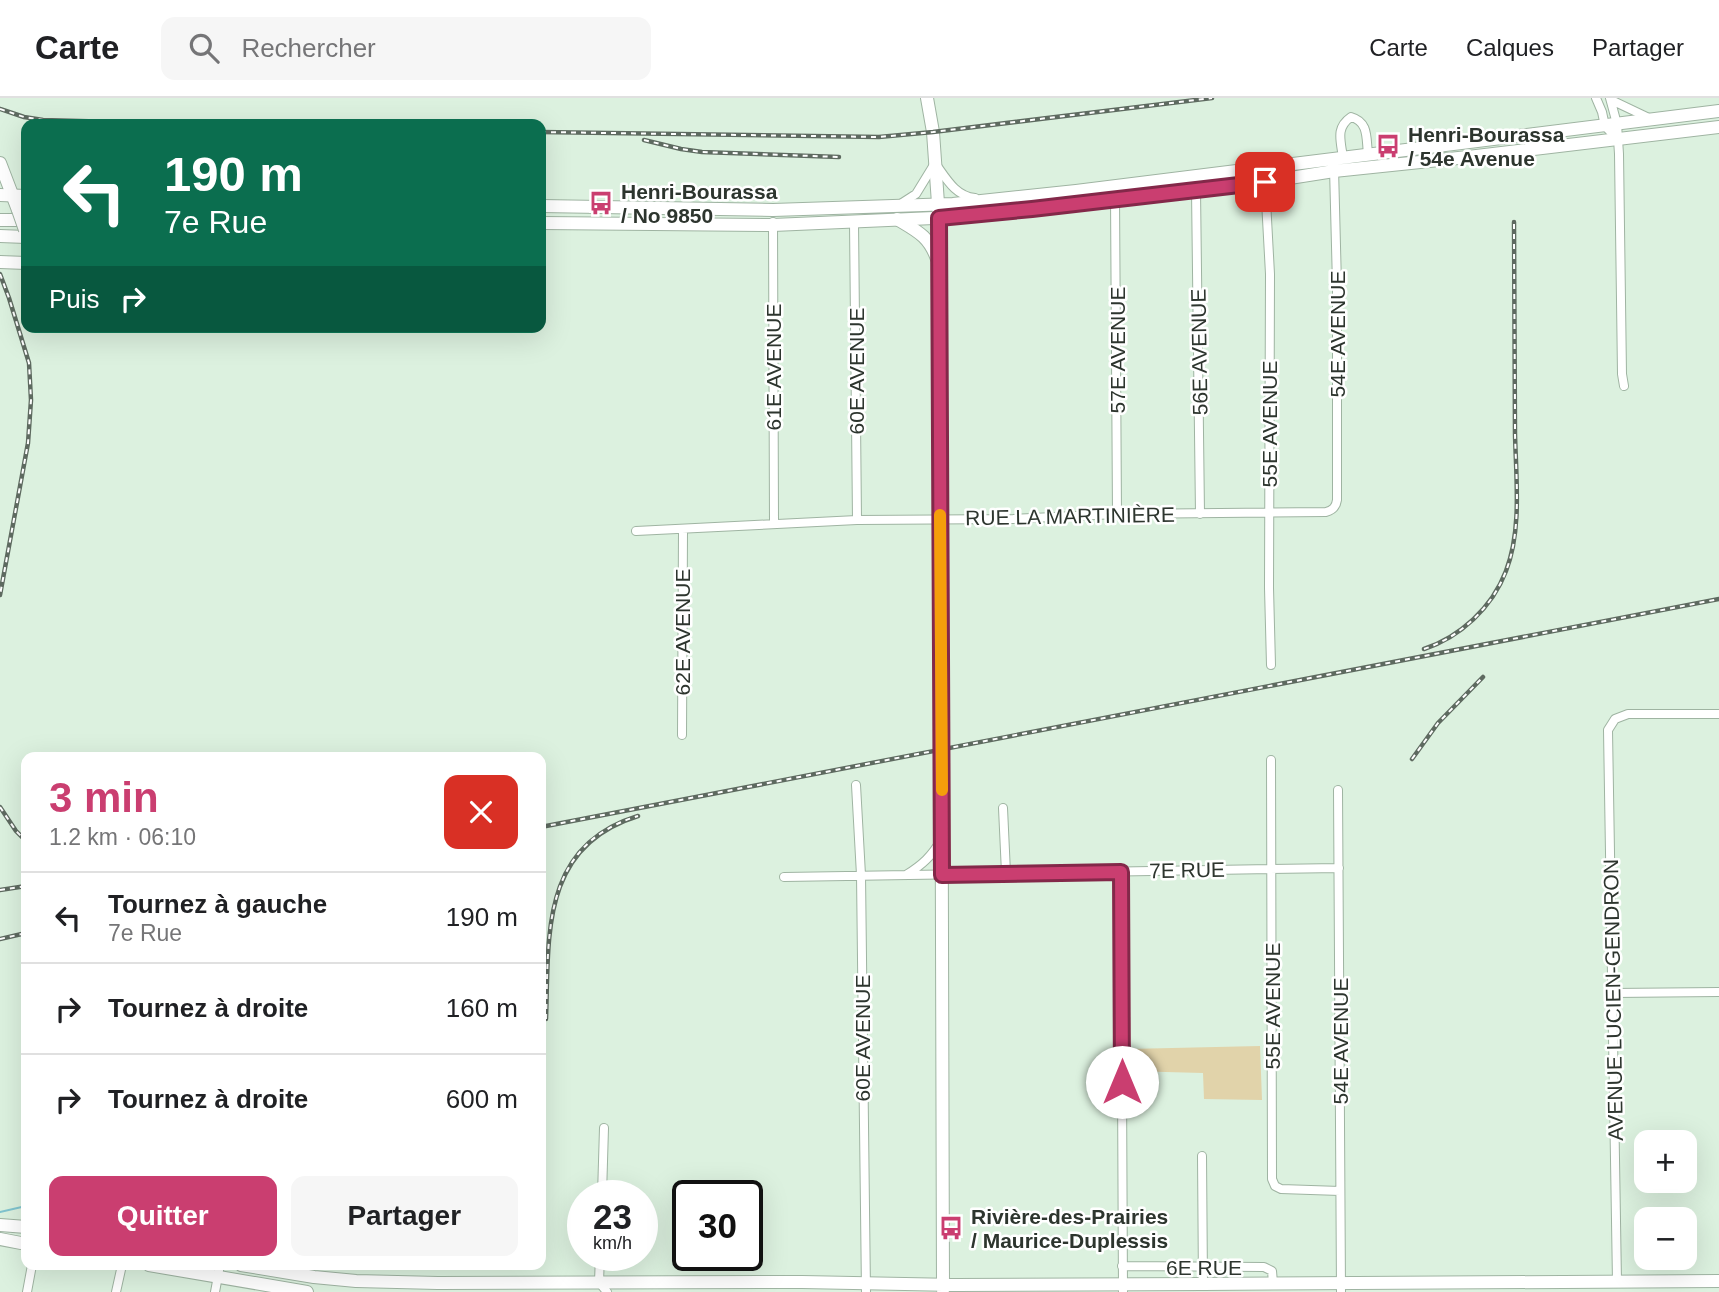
<!DOCTYPE html>
<html lang="fr">
<head>
<meta charset="utf-8">
<style>
  :root { --surface:#fff; --page:#f6f6f6; --text:#202124; --muted:#757577; --line:#e0e0e0; --accent:#ca3e70 }
  body { margin:0; font-family:Arial,sans-serif; background:var(--page); color:var(--text); height:100vh; display:flex; flex-direction:column; font-size:26px; white-space:nowrap }
  * { box-sizing:border-box; margin:0 }
  p { font-size:23px; color:var(--muted) }
  .icon { flex:none; width:38px; height:38px; fill:none; stroke:currentColor; stroke-width:2; stroke-linecap:round; stroke-linejoin:round }
  .map { position:relative; flex:1; overflow:hidden }
  .side { position:absolute; left:21px; top:654px; width:525px; height:518px; display:flex; flex-direction:column; background:var(--surface); border-radius:14px; box-shadow:0 7px 28px #0002 }
  .side>* { flex:none }
  .guide { position:absolute; left:21px; top:21px; width:525px; height:214px; border-radius:14px; box-shadow:0 7px 28px #0002; background:#0b6e4f; color:#fff; overflow:hidden }
  .tools { position:absolute; left:1634px; top:1032px; display:grid; gap:14px }
  .tools a { display:grid; place-items:center; width:63px; height:63px; border-radius:14px; background:var(--surface); box-shadow:0 7px 28px #0002; font-size:35px }
  .speed { position:absolute; left:567px; top:1082px; display:flex; gap:14px; font-size:35px; font-weight:700; text-align:center }
  .speed>* { display:grid; place-content:center; width:91px; height:91px; border-radius:50%; background:var(--surface); box-shadow:0 7px 28px #0002; line-height:1 }
  .speed small { font-size:18px; font-weight:400 }
  .speed .limit { border:4px solid #111; border-radius:10px; background:#fff; color:#111 }
  .pin { position:absolute; display:grid; place-items:center; width:60px; height:60px; color:#fff; margin:-30px; border-radius:14px; box-shadow:0 4px 10px #0006 }
  .me { position:absolute; width:77px; margin:-38px; rotate:0deg; stroke-linejoin:round; filter:drop-shadow(0 0 5px #0008) }
  .turn { display:flex; align-items:center; gap:24px; height:147px; padding:0 28px; font-size:32px }
  .turn .icon { width:91px; height:91px; stroke-width:2.5 }
  .turn b { display:block; font-size:49px; line-height:60px }
  .then { display:flex; align-items:center; height:66px; padding:0 28px; background:#0003; gap:14px; font-size:26px }
  .round { display:grid; place-items:center; flex:none; width:74px; height:74px; border-radius:14px; background:var(--page) }
  .head { display:flex; align-items:center; justify-content:space-between; height:119px; padding:0 28px }
  h1 { font-size:42px; font-weight:700; line-height:52px; color:var(--accent) }
  .button { display:flex; gap:14px; margin-top:auto; padding:14px 28px }
  .button a { flex:1; height:80px; border-radius:14px; background:var(--accent); color:#fff; font-size:28px; font-weight:700; line-height:80px; text-align:center }
  .button a+a { background:var(--page); color:var(--text) }
  ul { padding:0; list-style:none }
  li { display:flex; align-items:center; gap:21px; height:91px; padding:0 28px; border-top:2px solid var(--line) }
  li div { flex:1 }
  li b { display:block; font-size:26px }
  li em { font-style:normal }
  header { display:flex; align-items:center; gap:42px; box-sizing:border-box; height:98px; padding:0 35px; background:var(--surface); border-bottom:2px solid var(--line) }
  header strong { font-size:33px }
  nav { display:flex; gap:38px; margin-inline-start:auto; font-size:24px }
  .search { width:490px; height:63px; background:var(--page); display:flex; align-items:center; gap:18px; box-sizing:border-box; padding:0 24px; border-radius:14px; color:var(--muted); font-size:26px }
  .map>svg:first-child { display:block }
  .green { fill:#e1d3aa }
  .lines { fill:none; stroke-linecap:round; stroke-linejoin:round }
  .stream { stroke:#80c4cf; stroke-width:2 }
  .street-casing { stroke:#9fb4a2; stroke-width:10 }
  .secondary-casing { stroke:#9fb4a2; stroke-width:14 }
  .primary-casing { stroke:#9fb4a2; stroke-width:14 }
  .street { stroke:#fff; stroke-width:8 }
  .secondary { stroke:#fff; stroke-width:12 }
  .primary { stroke:#fff; stroke-width:12 }
  .rail-casing { stroke:#5e6a60; stroke-width:4.5 }
  .rail { stroke:#fff; stroke-width:2; stroke-dasharray:5; stroke-linecap:butt }
  .secondary-bridge-casing { stroke:#9fb4a2; stroke-width:14; stroke-linecap:butt }
  .secondary-bridge { stroke:#fff; stroke-width:12 }
  .route-casing { stroke:#832849; stroke-width:18 }
  .route { stroke:#ca3e70; stroke-width:12 }
  .slow { stroke:#f59e0b; stroke-width:12 }
  .labels { text-anchor:middle; dominant-baseline:central; stroke-width:5; stroke-linejoin:round; paint-order:stroke }
  .poi-label { font-size:21px; font-weight:bold; fill:#2d352e; stroke:#fff; text-anchor:start }
  .street-label { font-size:21px; fill:#2d352e; stroke:#fff }
</style>
</head>
<body>
<header>
<strong>Carte</strong>
<div class="search"><svg class="icon" aria-label="search" viewBox="0 0 24 24"><circle cx="10" cy="10" r="6"/><path d="M15 15l6 6"/></svg>Rechercher</div>
<nav><a>Carte</a><a>Calques</a><a>Partager</a></nav>
</header>
<div class="map">
<svg width="1719" height="1194" viewBox="0 0 1719 1194">
  <rect width="100%" height="100%" fill="#dcf1df"/>
  <path class="green" d="M1260,948L1262,1002L1204,1001L1203,975L1128,973V951Z"/>
  <g class="lines">
    <path class="stream" d="M0,1114L26,1108"/>
    <g class="street-casing">
      <path id="street" d="M1596,0L1602,14L1605,28L1618,42
        M1610,0L1617,26L1619,56L1622,276L1624,288
        M1611,2L1649,20
        M1343,60C1341,43 1335,30 1351,19C1369,24 1366,40 1368,56
        M1265,84L1270,176L1269,490L1271,567
        M1196,92L1200,416
        M1115,97L1117,416
        M902,105L916,96L935,65C946,80 955,98 975,100
        M773,124L774,426
        M854,124L857,422
        M636,433L857,422L1013,421L1117,416L1326,414C1333,412 1336,409 1337,402V187L1334,70
        M682,637L683,432
        M1271,662L1272,1081L1275,1088L1281,1091L1340,1093
        M856,687L861,777L866,1194
        M1338,692L1341,1194
        M1003,710L1006,775
        M1121,773L1123,1194
        M906,777C922,767 932,758 941,742
        M784,779L1339,770
        M1613,895L1719,894
        M1202,1058L1203,1186
        M602,1097L604,1030
        M600,1157L599,1184L607,1194
        M1122,1168L1264,1169L1272,1173L1273,1185
        M1617,1184L1608,632L1615,621L1628,616H1719
        M27,1194L32,1167
        M116,1194L122,1167
        M215,1194L220,1167"/>
    </g>
    <g class="secondary-casing">
      <path id="secondary" d="M927,0L933,34L940,134L943,1192
        M0,65L18,112
        M897,121C917,133 929,138 937,161
        M0,1127L26,1129
        M0,1141L26,1146
        M149,1167L307,1194
        M241,1167L314,1179L356,1183L438,1185L802,1184L956,1187L1203,1186L1719,1183"/>
    </g>
    <g class="primary-casing">
      <path id="primary" d="M0,97L26,98
        M541,108L773,112L953,106L1076,93L1719,13
        M0,122H26
        M541,125L773,127L957,119L1265,84L1334,73L1468,59L1719,29
        M0,138L26,139
        M0,164L26,165"/>
    </g>
    <use href="#street" class="street"/>
    <use href="#secondary" class="secondary"/>
    <use href="#primary" class="primary"/>
    <g class="rail-casing">
      <path id="rail" d="M0,11L24,19L43,22L188,26
        M541,34L879,39L933,34L1212,0
        M644,42L681,51L702,54L839,59
        M0,176L9,200L29,265L31,302L28,345L0,497
        M1424,551C1460,539 1492,510 1506,473C1522,432 1516,380 1515,336C1515,265 1514,195 1514,124
        M1412,661L1438,625L1483,579
        M0,709L16,733L26,743
        M541,729L1719,501
        M0,792L26,788
        M0,841L26,835
        M546,921C549,838 540,748 638,718"/>
    </g>
    <use href="#rail" class="rail"/>
    <g class="secondary-bridge-casing">
      <path id="secondary-bridge" d="M18,112L25,132"/>
    </g>
    <use href="#secondary-bridge" class="secondary-bridge"/>
  </g>
  <g class="lines">
    <g class="route-casing">
      <path id="route" d="M1122,984L1121,774L942,777L939,120L1032,111L1265,84"/>
    </g>
    <use href="#route" class="route"/>
    <path class="slow" d="M940,417L942,692"/>
  </g>
  <defs>
    <g id="bus-bare" transform="scale(1.89)"><path d="M-5-6H5V4H4V6H2V4H-2V6H-4V4H-5ZM-3.5-4V0h7V-4ZM-3.5 1.2v1.5H-2V1.2ZM2 1.2v1.5H3.5V1.2Z" fill="#ca3e70" stroke="#fff" stroke-width="2.5" paint-order="stroke"/></g>
  </defs>
  <g fill-rule="evenodd">
    <use href="#bus-bare" x="1388" y="48"/>
    <use href="#bus-bare" x="601" y="105"/>
    <use href="#bus-bare" x="951" y="1130"/>
  </g>
  <g class="labels">
    <g class="poi-label">
      <text x="1408" y="36">Henri-Bourassa<tspan x="1408" dy="24">/ 54e Avenue</tspan></text>
      <text x="621" y="93">Henri-Bourassa<tspan x="621" dy="24">/ No 9850</tspan></text>
      <text x="971" y="1118">Rivière-des-Prairies<tspan x="971" dy="24">/ Maurice-Duplessis</tspan></text>
    </g>
    <g class="street-label">
      <text transform="translate(1337 236) rotate(-90)">54E AVENUE</text>
      <text transform="translate(1117 252) rotate(-90)">57E AVENUE</text>
      <text transform="translate(1199 254) rotate(-91)">56E AVENUE</text>
      <text transform="translate(773 269) rotate(-90)">61E AVENUE</text>
      <text transform="translate(856 273) rotate(-90)">60E AVENUE</text>
      <text transform="translate(1269 326) rotate(-90)">55E AVENUE</text>
      <text transform="translate(1070 418) rotate(-1)">RUE LA MARTINIÈRE</text>
      <text transform="translate(682 534) rotate(-90)">62E AVENUE</text>
      <text transform="translate(1187 772) rotate(-1)">7E RUE</text>
      <text transform="translate(1613 902) rotate(-91)">AVENUE LUCIEN-GENDRON</text>
      <text transform="translate(1272 908) rotate(-90)">55E AVENUE</text>
      <text transform="translate(862 940) rotate(-90)">60E AVENUE</text>
      <text transform="translate(1340 943) rotate(-90)">54E AVENUE</text>
      <text x="1204" y="1169">6E RUE</text>
    </g>
  </g>
</svg>
<div class="tools">
<a>+</a>
<a>−</a>
</div>
<div class="speed"><div>23<small>km/h</small></div><div class="limit">30</div></div>
<div class="pin" style="left:1265px;top:84px;background:#d93025"><svg class="icon" aria-label="arrive" viewBox="0 0 24 24"><path d="M6 21V4h12l-3 4 3 4H6"/></svg></div>
<svg class="me" style="left:1122px;top:984px" viewBox="-20 -20 40 40"><circle r="19" fill="#fff"/><path d="M0-13L10 11 0 6-10 11z" fill="#ca3e70"/></svg>
<div class="guide">
<div class="turn"><svg class="icon" aria-label="left" viewBox="0 0 24 24"><path d="M17 20v-9H6M10 6l-5 5 5 5"/></svg><div><b>190 m</b>7e Rue</div></div>
<div class="then">Puis<svg class="icon" aria-label="right" viewBox="0 0 24 24"><path d="M7 20v-9h11M14 6l5 5-5 5"/></svg></div>
</div>
<section class="side">
<div class="head"><div><h1>3 min</h1><p>1.2 km · 06:10</p></div><a class="round" style="background:#d93025;color:#fff"><svg class="icon" aria-label="close" viewBox="0 0 24 24"><path d="M6 6l12 12M18 6L6 18"/></svg></a></div>
<ul>
<li><svg class="icon" aria-label="left" viewBox="0 0 24 24"><path d="M17 20v-9H6M10 6l-5 5 5 5"/></svg><div><b>Tournez à gauche</b><p>7e Rue</p></div><em>190 m</em></li>
<li><svg class="icon" aria-label="right" viewBox="0 0 24 24"><path d="M7 20v-9h11M14 6l5 5-5 5"/></svg><div><b>Tournez à droite</b></div><em>160 m</em></li>
<li><svg class="icon" aria-label="right" viewBox="0 0 24 24"><path d="M7 20v-9h11M14 6l5 5-5 5"/></svg><div><b>Tournez à droite</b></div><em>600 m</em></li>
</ul>
<div class="button"><a>Quitter</a><a>Partager</a></div>
</section>
</div>
</body>
</html>
